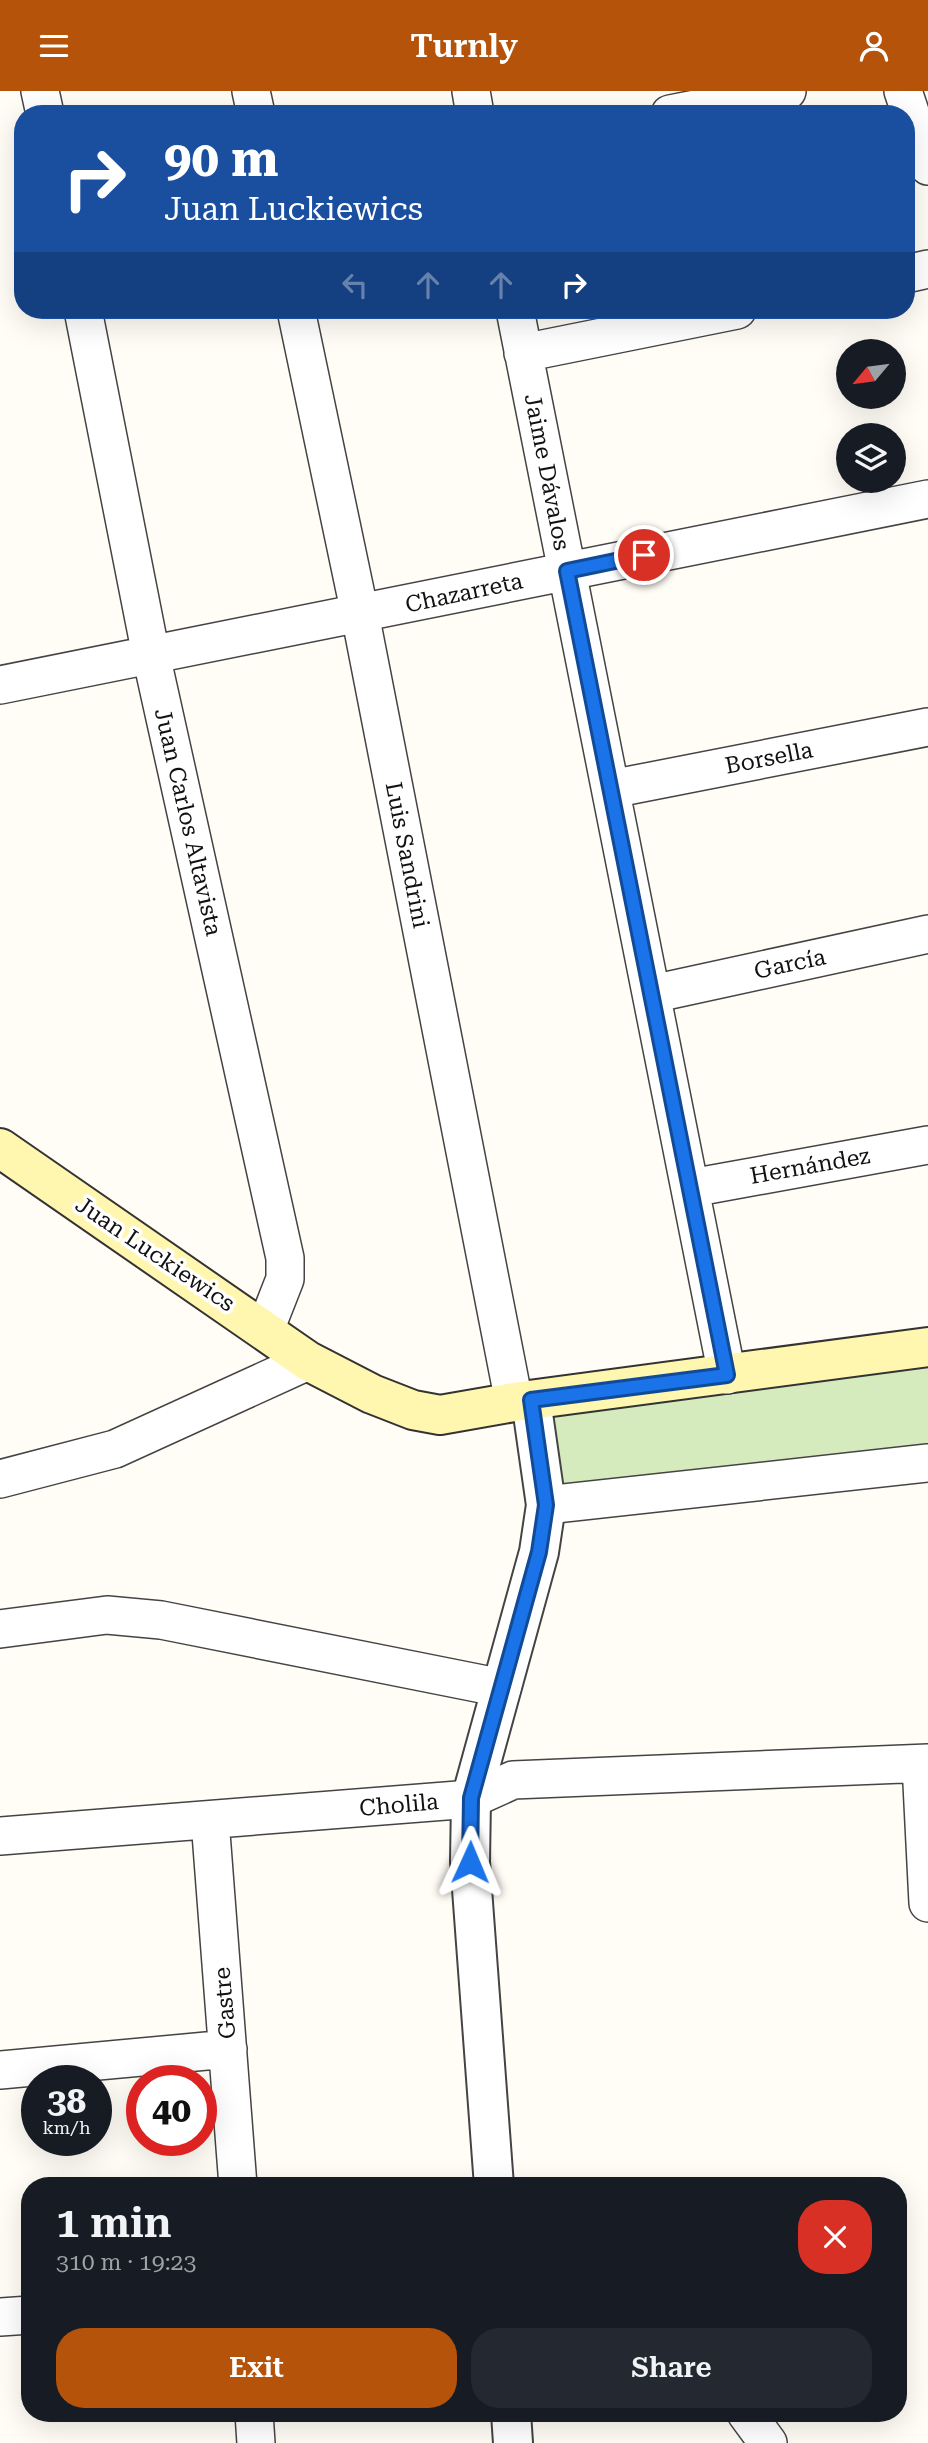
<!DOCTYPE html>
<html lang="en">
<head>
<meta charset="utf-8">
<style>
  :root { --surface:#171b24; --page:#242831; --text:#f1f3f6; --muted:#9ea1a6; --accent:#b45309 }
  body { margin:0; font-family:"Roboto Serif",serif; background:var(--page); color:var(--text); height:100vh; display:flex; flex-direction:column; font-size:26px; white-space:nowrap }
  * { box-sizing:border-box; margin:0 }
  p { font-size:23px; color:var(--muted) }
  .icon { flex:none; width:38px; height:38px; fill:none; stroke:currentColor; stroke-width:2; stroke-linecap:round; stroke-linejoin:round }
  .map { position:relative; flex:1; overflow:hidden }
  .drawer { position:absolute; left:21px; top:2086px; width:886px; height:245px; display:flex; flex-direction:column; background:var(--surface); border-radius:28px; box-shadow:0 7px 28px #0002 }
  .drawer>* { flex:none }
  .guide { position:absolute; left:14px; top:14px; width:901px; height:214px; border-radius:28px; box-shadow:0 7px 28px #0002; background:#1a4fa0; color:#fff; overflow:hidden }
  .needle { width:46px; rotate:241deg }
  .fabs { position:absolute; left:836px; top:248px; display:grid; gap:14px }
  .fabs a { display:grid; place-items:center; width:70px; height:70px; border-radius:50%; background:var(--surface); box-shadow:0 7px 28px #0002; font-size:35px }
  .speed { position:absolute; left:21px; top:1974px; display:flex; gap:14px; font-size:35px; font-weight:700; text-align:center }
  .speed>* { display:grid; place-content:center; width:91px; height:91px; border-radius:50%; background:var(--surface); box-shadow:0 7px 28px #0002; line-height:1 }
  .speed small { font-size:18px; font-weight:400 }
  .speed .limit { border:10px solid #d22; background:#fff; color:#111 }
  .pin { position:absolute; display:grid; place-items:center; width:60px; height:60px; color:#fff; margin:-30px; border:4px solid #fff; border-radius:50%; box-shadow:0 2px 7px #0007 }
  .me { position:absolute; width:77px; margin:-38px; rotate:1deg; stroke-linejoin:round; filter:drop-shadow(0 0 5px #0008) }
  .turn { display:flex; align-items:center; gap:24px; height:147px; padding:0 35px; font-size:32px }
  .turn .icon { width:91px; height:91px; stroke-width:2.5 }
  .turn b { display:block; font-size:49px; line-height:60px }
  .lanes { display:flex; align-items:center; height:66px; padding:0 35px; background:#0003; justify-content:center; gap:35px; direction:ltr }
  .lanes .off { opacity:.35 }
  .round { display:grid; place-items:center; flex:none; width:74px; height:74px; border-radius:28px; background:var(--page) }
  .headline { display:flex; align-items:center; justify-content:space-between; height:119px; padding:0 35px }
  h1 { font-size:42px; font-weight:600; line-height:52px }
  .action { display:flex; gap:14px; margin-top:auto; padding:14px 35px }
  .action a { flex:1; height:80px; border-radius:28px; background:var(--accent); color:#fff; font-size:28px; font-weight:600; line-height:80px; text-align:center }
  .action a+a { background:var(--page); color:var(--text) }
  header { display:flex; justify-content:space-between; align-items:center; height:91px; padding:0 35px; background:var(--accent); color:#fff; font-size:32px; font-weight:600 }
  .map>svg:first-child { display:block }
  .green { fill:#d5ebbd }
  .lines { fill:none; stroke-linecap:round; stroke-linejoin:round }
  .minor-casing { stroke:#444; stroke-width:40 }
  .tertiary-casing { stroke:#444; stroke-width:42 }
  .secondary-casing { stroke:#333; stroke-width:42 }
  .minor { stroke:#fff; stroke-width:37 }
  .tertiary { stroke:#fff; stroke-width:38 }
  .secondary { stroke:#fff6b0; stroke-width:38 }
  .route-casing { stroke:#114b97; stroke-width:18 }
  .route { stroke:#1a73e8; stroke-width:12 }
  .labels { text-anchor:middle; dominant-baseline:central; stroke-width:7; stroke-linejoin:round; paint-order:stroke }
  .street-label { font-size:23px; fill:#111; stroke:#fff }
</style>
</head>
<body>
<header><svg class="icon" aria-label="menu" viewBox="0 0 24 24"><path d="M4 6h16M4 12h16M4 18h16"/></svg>Turnly<svg class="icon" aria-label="person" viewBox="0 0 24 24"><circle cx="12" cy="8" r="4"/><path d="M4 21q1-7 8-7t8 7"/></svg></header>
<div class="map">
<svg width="928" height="2352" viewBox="0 0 928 2352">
  <rect width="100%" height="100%" fill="#fffdf5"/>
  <path class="green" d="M928,1256V1372L546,1414L531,1309Z"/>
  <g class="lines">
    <g class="minor-casing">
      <path id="minor" d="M40,0L45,23
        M251,0L256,23
        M471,0L475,23
        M903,0L928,75
        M670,23L787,0
        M906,183L928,178
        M83,219L151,564L285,1167V1188L265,1239
        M296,219L360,523L514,1311
        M515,219L727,1284
        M523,262L737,219
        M0,594L928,408
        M611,698L928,636
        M652,903L928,843
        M691,1097L928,1054
        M0,1388L115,1358L308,1270
        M546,1414L928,1372
        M0,1538L107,1524L161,1529L502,1597
        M921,1673L928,1812
        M210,1729L238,2095
        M0,1745L471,1708L513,1689L928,1672
        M0,1979L228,1958
        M0,2226L30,2224
        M254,2322L256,2352
        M746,2322L768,2352"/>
    </g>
    <g class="tertiary-casing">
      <path id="tertiary" d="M494,2095L470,1771L471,1708L539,1461L546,1414L531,1309
        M511,2322L513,2352"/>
    </g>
    <g class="secondary-casing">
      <path id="secondary" d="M0,1057L308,1270L372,1303L413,1319L440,1324L514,1311L928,1256"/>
    </g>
    <use href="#minor" class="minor"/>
    <use href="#tertiary" class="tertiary"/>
    <use href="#secondary" class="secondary"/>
  </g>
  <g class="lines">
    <g class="route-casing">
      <path id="route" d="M470,1771L471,1707L539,1461L546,1414L531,1309L727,1284L567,480L644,464"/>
    </g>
    <use href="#route" class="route"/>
  </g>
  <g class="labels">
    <g class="street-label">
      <text transform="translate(547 381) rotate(79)">Jaime Dávalos</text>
      <text transform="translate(464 502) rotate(-12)">Chazarreta</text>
      <text transform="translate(769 667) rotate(-11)">Borsella</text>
      <text transform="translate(188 731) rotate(77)">Juan Carlos Altavista</text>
      <text transform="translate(407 764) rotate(79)">Luis Sandrini</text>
      <text transform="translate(790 873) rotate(-12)">García</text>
      <text transform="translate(810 1075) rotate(-10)">Hernández</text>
      <text transform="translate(155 1163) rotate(34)">Juan Luckiewics</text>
      <text transform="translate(399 1714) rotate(-5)">Cholila</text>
      <text transform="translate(225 1912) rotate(-95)">Gastre</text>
    </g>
  </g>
</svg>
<div class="fabs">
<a><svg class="needle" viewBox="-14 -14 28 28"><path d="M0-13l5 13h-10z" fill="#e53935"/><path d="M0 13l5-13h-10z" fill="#9ea1a6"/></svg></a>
<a><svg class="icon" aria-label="layers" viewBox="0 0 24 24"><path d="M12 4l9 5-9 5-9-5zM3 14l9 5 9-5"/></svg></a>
</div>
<div class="speed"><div>38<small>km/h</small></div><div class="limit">40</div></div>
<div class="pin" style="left:644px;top:464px;background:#d93025"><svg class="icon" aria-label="arrive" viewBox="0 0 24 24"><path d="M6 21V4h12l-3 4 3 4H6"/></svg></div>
<svg class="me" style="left:470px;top:1771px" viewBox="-20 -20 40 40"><path d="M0-17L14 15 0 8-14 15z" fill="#1a73e8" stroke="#fff" stroke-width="4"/></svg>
<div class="guide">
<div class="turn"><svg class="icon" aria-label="right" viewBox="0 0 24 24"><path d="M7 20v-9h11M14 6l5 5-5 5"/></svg><div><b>90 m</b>Juan Luckiewics</div></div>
<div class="lanes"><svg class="icon off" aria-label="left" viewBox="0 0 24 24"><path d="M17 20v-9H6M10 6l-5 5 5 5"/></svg><svg class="icon off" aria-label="ahead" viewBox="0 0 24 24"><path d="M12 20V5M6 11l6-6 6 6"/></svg><svg class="icon off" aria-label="ahead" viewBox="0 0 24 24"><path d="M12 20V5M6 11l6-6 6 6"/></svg><svg class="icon" aria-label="right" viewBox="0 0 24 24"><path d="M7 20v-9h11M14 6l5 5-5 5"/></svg></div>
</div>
<section class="drawer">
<div class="headline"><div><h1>1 min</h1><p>310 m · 19:23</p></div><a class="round" style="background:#d93025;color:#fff"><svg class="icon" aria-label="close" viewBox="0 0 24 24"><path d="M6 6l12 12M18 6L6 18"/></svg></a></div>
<div class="action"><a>Exit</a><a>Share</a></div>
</section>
</div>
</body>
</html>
